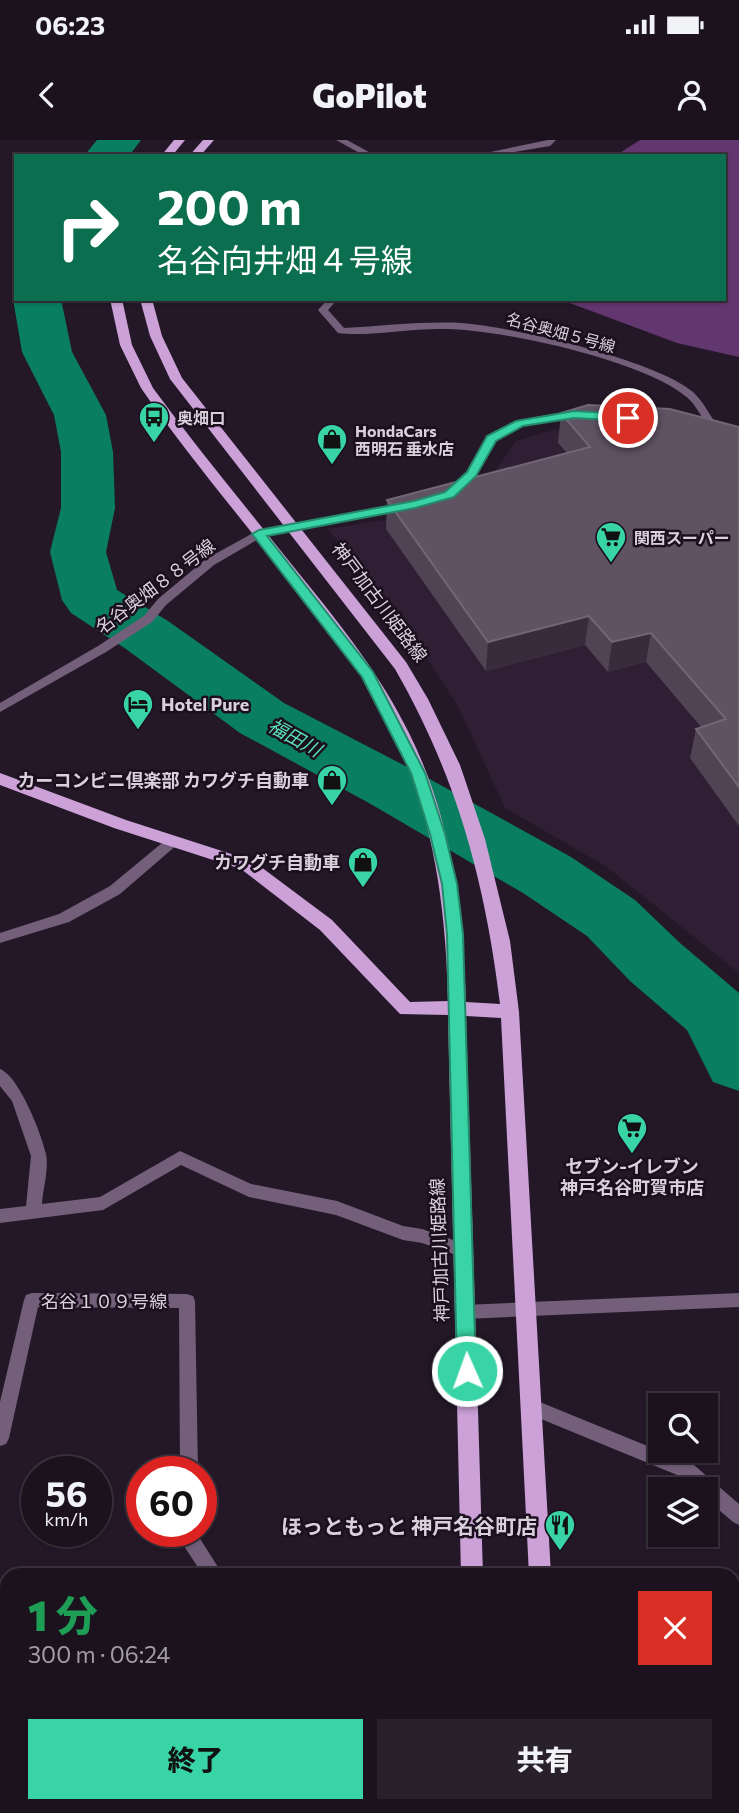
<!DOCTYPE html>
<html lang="ja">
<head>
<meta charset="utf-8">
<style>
  :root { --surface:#1b121e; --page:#28202b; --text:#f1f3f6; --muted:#a09ea4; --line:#39323c; --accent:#39d4a5 }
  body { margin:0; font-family:Commissioner,"Noto Sans JP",sans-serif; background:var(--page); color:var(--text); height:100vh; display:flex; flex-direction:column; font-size:26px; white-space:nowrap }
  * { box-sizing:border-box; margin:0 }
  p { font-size:23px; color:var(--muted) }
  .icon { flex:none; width:38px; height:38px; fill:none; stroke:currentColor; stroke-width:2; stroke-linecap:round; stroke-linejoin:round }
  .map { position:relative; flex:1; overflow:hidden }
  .drawer { position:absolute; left:0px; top:1428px; width:740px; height:245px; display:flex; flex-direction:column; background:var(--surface); border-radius:21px 21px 0 0; box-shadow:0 2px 5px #0004,0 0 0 2px var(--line) }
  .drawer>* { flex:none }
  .banner { position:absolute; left:14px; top:14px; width:712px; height:147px; border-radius:0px; box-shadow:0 2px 5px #0004,0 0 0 2px var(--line); background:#0b6e4f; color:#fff; overflow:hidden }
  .buttons { position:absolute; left:648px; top:1253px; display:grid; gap:14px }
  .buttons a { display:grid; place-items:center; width:70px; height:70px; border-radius:0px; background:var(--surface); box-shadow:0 2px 5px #0004,0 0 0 2px var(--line); font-size:35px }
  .speed { position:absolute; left:21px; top:1316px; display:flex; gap:14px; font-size:35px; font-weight:700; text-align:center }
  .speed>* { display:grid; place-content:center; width:91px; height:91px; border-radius:50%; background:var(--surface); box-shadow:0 2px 5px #0004,0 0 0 2px var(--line); line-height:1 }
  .speed small { font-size:18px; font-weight:400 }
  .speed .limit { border:10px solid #d22; background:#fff; color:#111 }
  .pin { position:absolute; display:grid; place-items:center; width:60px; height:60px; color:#fff; margin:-30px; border:4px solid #fff; border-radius:50%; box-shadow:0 2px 7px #0007 }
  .me { position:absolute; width:77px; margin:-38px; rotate:358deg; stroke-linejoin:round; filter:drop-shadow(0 0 5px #0008) }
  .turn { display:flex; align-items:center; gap:24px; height:147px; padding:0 28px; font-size:32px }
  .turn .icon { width:91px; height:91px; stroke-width:2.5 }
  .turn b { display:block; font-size:49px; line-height:60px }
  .round { display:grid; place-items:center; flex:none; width:74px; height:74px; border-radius:0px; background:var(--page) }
  .summary { display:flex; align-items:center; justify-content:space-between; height:119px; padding:0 28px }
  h1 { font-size:42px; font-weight:800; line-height:52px; color:#1e9e55 }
  .action { display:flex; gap:14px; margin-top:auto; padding:14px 28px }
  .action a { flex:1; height:80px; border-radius:0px; background:var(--accent); color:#111; font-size:28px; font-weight:800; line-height:80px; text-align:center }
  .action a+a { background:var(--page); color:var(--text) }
  .status { display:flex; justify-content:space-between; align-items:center; height:49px; padding:0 35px; background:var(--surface); direction:ltr }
  .status svg { height:19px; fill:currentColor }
  header { display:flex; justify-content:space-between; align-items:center; height:91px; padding:0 28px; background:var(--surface); font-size:32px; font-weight:800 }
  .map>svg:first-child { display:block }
  .built { fill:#2f1e34 }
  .forest { fill:#62366f }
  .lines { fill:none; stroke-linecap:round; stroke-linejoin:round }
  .river { fill:#097e60; fill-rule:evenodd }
  .path { stroke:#776c7a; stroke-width:5; stroke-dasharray:9 4.5; stroke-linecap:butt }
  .service { fill:#735f79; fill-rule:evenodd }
  .minor { fill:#735f79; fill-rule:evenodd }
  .tertiary { fill:#735f79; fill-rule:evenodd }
  .primary { fill:#cba1d8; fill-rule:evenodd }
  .wall { fill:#504354 }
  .shaded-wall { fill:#382b3c }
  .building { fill:#5f5263; stroke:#726676; stroke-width:2 }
  .route { fill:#39d4a5; stroke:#258a6b; stroke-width:2 }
  .labels { text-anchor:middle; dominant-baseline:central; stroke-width:5; stroke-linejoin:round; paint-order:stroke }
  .far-street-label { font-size:16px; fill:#d9d0dc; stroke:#1b0f1e }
  .far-poi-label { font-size:16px; font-weight:bold; fill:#d9d0dc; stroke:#1b0f1e; text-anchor:start }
  .street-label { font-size:18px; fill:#d9d0dc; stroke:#1b0f1e }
  .poi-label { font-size:18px; font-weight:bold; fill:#d9d0dc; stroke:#1b0f1e; text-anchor:end }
  .water-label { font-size:19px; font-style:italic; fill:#59e1b4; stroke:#1b0f1e }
  .near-poi-label { font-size:21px; font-weight:bold; fill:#d9d0dc; stroke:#1b0f1e; text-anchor:end }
</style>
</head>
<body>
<div class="status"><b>06:23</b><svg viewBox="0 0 49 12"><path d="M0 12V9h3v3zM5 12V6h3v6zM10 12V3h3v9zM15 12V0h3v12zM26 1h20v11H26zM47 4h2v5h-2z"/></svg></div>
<header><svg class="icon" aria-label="back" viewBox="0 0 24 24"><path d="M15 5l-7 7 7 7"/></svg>GoPilot<svg class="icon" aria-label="person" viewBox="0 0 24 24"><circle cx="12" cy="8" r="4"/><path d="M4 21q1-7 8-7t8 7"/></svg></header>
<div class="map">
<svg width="739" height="1673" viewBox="0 0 739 1673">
  <rect width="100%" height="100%" fill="#241828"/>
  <path class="built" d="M557,289L630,291L739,311V833L607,727L505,668L458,566L402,481L328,389L439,371L494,333L516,301Z"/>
  <path class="forest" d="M640,0H739V217L677,203L559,159H724V16H615Z"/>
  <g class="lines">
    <path class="river" d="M97,0H141L129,16H84Z
      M16,155V159H61L72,212L106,275L113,312L115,368L106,412L117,450L168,481L284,563L415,631L571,717L635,760L680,803L739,853V951L713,942L687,890L630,841L587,796L523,753L369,663L240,593L126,509L71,473L62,460L50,412L61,368V312L54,275L22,212L13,159Z"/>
    <path class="path" d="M0,1558L7,1556"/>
    <path class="service" d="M336,0H347L376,16H365Z
      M548,0H556L550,6L491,16H471Z
      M328,159H338L328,170L344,188C383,186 423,181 462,183C513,187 655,220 693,252C702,260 708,272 715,282L714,284H706C700,274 694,262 684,255C639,220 501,189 444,189C412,188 367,197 338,193L318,170Z
      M173,696L180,701L178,704L120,754L69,782L0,803V793L59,774L110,746L168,698Z
      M0,929C19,936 42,995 46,1014C49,1029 43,1049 42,1064L100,1057L180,1011L251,1044L337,1061L403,1086L422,1089L462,1103L468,1105L470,1110L468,1115L462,1117L422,1103L403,1100L336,1075L249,1057L181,1025L103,1070L0,1083V1069L26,1066L31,1016L12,961L0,946Z"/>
    <path class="minor" d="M579,272L583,273V277L523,286L495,301L475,336L456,353L452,354L447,351L467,332L487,297L516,281Z
      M403,364L407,365V369L262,397L214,425L166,465L152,482L106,512L0,572V563L98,506L144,476L158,459L206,419L255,392Z
      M32,1153L187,1154L193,1156L195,1161L198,1332H180L179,1168L38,1167L9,1298L6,1304L0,1306V1262L24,1160L26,1155Z
      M530,1258L694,1325L739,1364V1385L733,1382L705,1358V1349H696L682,1337L524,1272L522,1266L524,1260Z
      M181,1391H199V1397L223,1435H203L184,1406Z
      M146,1666H166L164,1673H144Z"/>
    <path class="tertiary" d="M739,1153V1167L465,1179L459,1177L457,1172L459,1167L465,1165Z"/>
    <path class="primary" d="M174,0H185L172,16H161Z
      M203,0H214L200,16H189Z
      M110,159H122L132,205L153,248C200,312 251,373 301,436C341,485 381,536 409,593C451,677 463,769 466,862L500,864C485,741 457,637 395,529L170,239L150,196L140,159H152L162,196L182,238L406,522L428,559L460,625L485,699L510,801L519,872L551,1435H529L501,878L466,876L483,1435H461L448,875L400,874L320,790L241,729L114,688L0,645V633L126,680L253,721L332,780L410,862L448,861C446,769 434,678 394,593C368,539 330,492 293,445C242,379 188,316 141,248L120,205Z
      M468,1666H492V1673H468Z
      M530,1666H554V1673H530Z"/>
  </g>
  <path class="wall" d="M561,273L739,287V686L690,618L696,589L701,587L646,522L608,532L585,505L486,531L386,389L387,360L567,313L558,303Z"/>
  <path class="shaded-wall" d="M589,476L585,505L486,531L488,502Z
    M651,493L646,522L608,532L612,502Z"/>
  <path class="building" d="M588,265L670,269L739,287V647L696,589L726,579L651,493L612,502L589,476L488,502L387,360L590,307L561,273Z"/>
  <path class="route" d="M574,271L628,274L634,278L628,281L574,278L523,286L496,301L476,336L454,357L415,368L267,396L373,532L425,633L445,694L457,744L463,794L476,1231L473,1238L467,1240L460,1238L457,1231L447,794L442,744L430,694L411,633L362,537L252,394L259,390L414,361L445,352L467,332L487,296L516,281Z"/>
  <defs>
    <g id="bus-pin" transform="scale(1.575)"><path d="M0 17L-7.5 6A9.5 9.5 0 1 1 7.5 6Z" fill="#39d4a5" stroke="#1b0f1e"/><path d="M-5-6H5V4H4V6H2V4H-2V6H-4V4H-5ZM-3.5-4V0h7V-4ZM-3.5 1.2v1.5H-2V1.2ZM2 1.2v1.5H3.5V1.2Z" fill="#111"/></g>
    <g id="shop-pin" transform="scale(1.575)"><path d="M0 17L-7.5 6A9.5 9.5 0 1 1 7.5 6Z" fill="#39d4a5" stroke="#1b0f1e"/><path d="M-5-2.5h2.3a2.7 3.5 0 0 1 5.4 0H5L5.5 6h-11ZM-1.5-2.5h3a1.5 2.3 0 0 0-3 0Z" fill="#111"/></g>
    <g id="supermarket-pin" transform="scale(1.575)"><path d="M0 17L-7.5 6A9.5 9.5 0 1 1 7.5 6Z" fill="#39d4a5" stroke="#1b0f1e"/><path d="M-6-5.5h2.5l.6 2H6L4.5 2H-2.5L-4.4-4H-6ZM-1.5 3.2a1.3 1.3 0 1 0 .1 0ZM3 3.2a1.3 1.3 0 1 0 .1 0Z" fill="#111"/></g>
    <g id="hotel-pin" transform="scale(1.575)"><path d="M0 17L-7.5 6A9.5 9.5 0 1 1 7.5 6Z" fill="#39d4a5" stroke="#1b0f1e"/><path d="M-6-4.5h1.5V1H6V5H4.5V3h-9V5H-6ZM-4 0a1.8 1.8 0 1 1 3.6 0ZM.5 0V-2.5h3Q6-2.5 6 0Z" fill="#111"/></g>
    <g id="restaurant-pin" transform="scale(1.575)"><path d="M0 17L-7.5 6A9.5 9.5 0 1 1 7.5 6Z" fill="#39d4a5" stroke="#1b0f1e"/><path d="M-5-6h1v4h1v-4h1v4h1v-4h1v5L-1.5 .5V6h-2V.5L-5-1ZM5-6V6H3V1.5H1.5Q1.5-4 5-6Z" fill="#111"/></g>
  </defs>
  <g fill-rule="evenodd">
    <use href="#bus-pin" x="154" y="277"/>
    <use href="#shop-pin" x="332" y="299"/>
    <use href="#supermarket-pin" x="611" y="397"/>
    <use href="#hotel-pin" x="138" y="564"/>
    <use href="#shop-pin" x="332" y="640"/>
    <use href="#shop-pin" x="363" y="722"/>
    <use href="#supermarket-pin" x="632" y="988"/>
    <use href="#restaurant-pin" x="560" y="1385"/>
  </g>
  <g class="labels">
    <g class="far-street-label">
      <text transform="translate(561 192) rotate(15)">名谷奥畑５号線</text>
    </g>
    <g class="far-poi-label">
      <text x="177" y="277">奥畑口</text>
      <text x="355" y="290">HondaCars<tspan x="355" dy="18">西明石 垂水店</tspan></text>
      <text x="634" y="397">関西スーパー</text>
    </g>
    <g class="street-label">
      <text transform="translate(155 446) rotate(-37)">名谷奥畑８８号線</text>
      <text transform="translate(380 462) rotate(53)">神戸加古川姫路線</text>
      <text transform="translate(439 1110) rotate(-92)">神戸加古川姫路線</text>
      <text x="104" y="1161">名谷１０９号線</text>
    </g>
    <g class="poi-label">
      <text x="161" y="564" text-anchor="start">Hotel Pure</text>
      <text x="309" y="640">カーコンビニ倶楽部 カワグチ自動車</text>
      <text x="340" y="722">カワグチ自動車</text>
      <text x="632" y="1026" text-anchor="middle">セブン-イレブン<tspan x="632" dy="21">神戸名谷町賀市店</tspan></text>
    </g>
    <g class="water-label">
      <text transform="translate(295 597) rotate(29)">福田川</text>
    </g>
    <g class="near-poi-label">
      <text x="537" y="1385">ほっともっと 神戸名谷町店</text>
    </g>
  </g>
</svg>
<div class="buttons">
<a><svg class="icon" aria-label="search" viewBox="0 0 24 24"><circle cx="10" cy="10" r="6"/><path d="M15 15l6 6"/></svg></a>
<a><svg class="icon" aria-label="layers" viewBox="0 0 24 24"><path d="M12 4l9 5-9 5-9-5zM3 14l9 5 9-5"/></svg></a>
</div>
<div class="speed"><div>56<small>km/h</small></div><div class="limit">60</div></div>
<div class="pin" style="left:628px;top:278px;background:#d93025"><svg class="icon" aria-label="arrive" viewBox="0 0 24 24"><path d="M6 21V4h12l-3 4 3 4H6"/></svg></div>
<svg class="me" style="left:467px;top:1231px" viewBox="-20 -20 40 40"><circle r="17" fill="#39d4a5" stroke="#fff" stroke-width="3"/><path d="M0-11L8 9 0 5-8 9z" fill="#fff"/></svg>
<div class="banner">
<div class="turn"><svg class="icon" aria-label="right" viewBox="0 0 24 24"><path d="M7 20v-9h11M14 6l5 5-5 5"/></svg><div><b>200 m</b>名谷向井畑４号線</div></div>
</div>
<section class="drawer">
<div class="summary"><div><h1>1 分</h1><p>300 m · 06:24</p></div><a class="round" style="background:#d93025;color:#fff"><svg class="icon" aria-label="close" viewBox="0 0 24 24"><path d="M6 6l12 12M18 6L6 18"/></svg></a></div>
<div class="action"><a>終了</a><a>共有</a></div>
</section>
</div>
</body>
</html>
